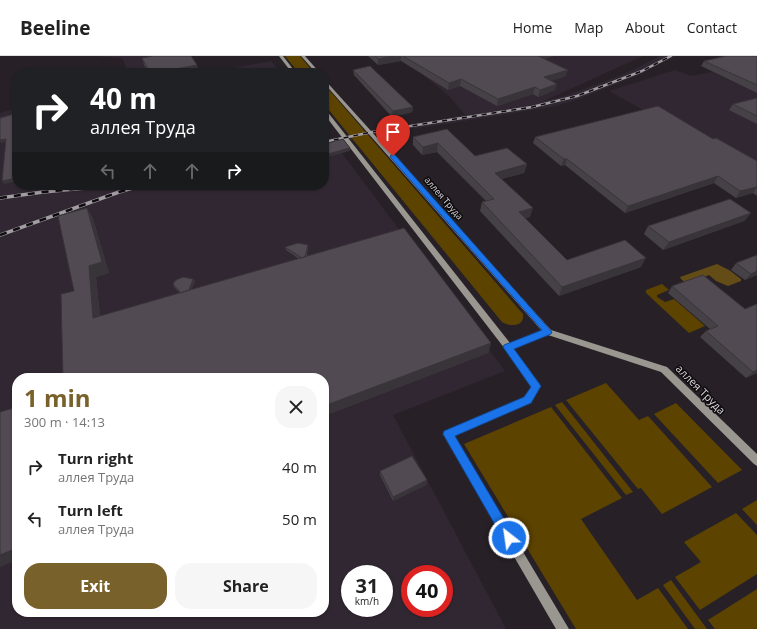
<!DOCTYPE html>
<html lang="en">
<head>
<meta charset="utf-8">
<style>
  :root { --surface:#fff; --page:#f6f6f6; --text:#222; --muted:#767676; --line:#e0e0e0; --accent:#78612a }
  body { margin:0; font-family:"Open Sans",sans-serif; background:var(--page); color:var(--text); height:100vh; display:flex; flex-direction:column; font-size:15px; white-space:nowrap }
  * { box-sizing:border-box; margin:0 }
  p { font-size:13px; color:var(--muted) }
  .icon { flex:none; width:22px; height:22px; fill:none; stroke:currentColor; stroke-width:2; stroke-linecap:round; stroke-linejoin:round }
  .map { position:relative; flex:1; overflow:hidden }
  .panel { position:absolute; left:12px; top:317px; width:317px; height:244px; display:flex; flex-direction:column; background:var(--surface); border-radius:16px; box-shadow:0 1px 3px #0004 }
  .panel>* { flex:none }
  .hud { position:absolute; left:12px; top:12px; width:317px; height:122px; border-radius:16px; box-shadow:0 1px 3px #0004; background:#202124; color:#fff; overflow:hidden }
  .speed { position:absolute; left:341px; top:509px; display:flex; gap:8px; font-size:20px; font-weight:700; text-align:center }
  .speed>* { display:grid; place-content:center; width:52px; height:52px; border-radius:50%; background:var(--surface); box-shadow:0 1px 3px #0004; line-height:1 }
  .speed small { font-size:10px; font-weight:400 }
  .speed .limit { border:6px solid #d22; background:#fff; color:#111 }
  .pin { position:absolute; display:grid; place-items:center; width:34px; height:34px; color:#fff; margin:-41px -17px; border-radius:50% 50% 50% 0; rotate:-45deg; box-shadow:0 0 4px #0007 }
  .pin .icon { rotate:45deg }
  .me { position:absolute; width:44px; margin:-22px; rotate:330deg; stroke-linejoin:round; filter:drop-shadow(0 0 3px #0008) }
  .turn { display:flex; align-items:center; gap:14px; height:84px; padding:0 12px; font-size:18px }
  .turn .icon { width:52px; height:52px; stroke-width:2.5 }
  .turn b { display:block; font-size:28px; line-height:34px }
  .lanes { display:flex; align-items:center; height:38px; padding:0 12px; background:#0003; justify-content:center; gap:20px; direction:ltr }
  .lanes .off { opacity:.35 }
  .round { display:grid; place-items:center; flex:none; width:42px; height:42px; border-radius:16px; background:var(--page) }
  .headline { display:flex; align-items:center; justify-content:space-between; height:68px; padding:0 12px }
  h1 { font-size:24px; font-weight:700; line-height:30px; color:var(--accent) }
  .action { display:flex; gap:8px; margin-top:auto; padding:8px 12px }
  .action a { flex:1; height:46px; border-radius:16px; background:var(--accent); color:#fff; font-size:16px; font-weight:700; line-height:46px; text-align:center }
  .action a+a { background:var(--page); color:var(--text) }
  ul { padding:0; list-style:none }
  li { display:flex; align-items:center; gap:12px; height:52px; padding:0 12px }
  li div { flex:1 }
  li b { display:block; font-size:15px }
  li em { font-style:normal }
  header { display:flex; align-items:center; gap:24px; box-sizing:border-box; height:56px; padding:0 20px; background:var(--surface); border-bottom:1px solid var(--line) }
  header strong { font-size:19px }
  nav { display:flex; gap:22px; margin-inline-start:auto; font-size:14px }
  .map>svg:first-child { display:block }
  .built { fill:#312732; fill-rule:evenodd }
  .green { fill:#5d4300 }
  .forest { fill:#634c16 }
  .lines { fill:none; stroke-linecap:round; stroke-linejoin:round }
  .secondary { fill:#9a9690; fill-rule:evenodd }
  .rail-far1-casing { stroke:#a29da2; stroke-width:2.5 }
  .rail-casing { stroke:#a29da2; stroke-width:3.5 }
  .rail-far1 { stroke:#0e0b0e; stroke-width:1.5; stroke-dasharray:5; stroke-linecap:butt }
  .rail { stroke:#0e0b0e; stroke-width:2.5; stroke-dasharray:7; stroke-linecap:butt }
  .wall { fill:#464047 }
  .shaded-wall { fill:#393439 }
  .building { fill:#514a52; stroke:#393439 }
  .route { fill:#1a73e8; stroke:#114b97 }
  .labels { text-anchor:middle; dominant-baseline:central; stroke-width:3; stroke-linejoin:round; paint-order:stroke }
  .far-street-label { font-size:9px; fill:#d7d3d7; stroke:#0e0b0e }
  .street-label { font-size:11px; fill:#d7d3d7; stroke:#0e0b0e }
</style>
</head>
<body>
<header>
<strong>Beeline</strong>
<nav><a>Home</a><a>Map</a><a>About</a><a>Contact</a></nav>
</header>
<div class="map">
<svg width="757" height="573" viewBox="0 0 757 573">
  <rect width="100%" height="100%" fill="#272127"/>
  <path class="built" d="M95,0H178L187,13L199,17H129L122,2Z
    M400,0H643L544,45L568,39L624,18L660,0H676L636,20L576,44L551,51L432,70L383,76L335,88L505,315L393,359L506,573H0V57L17,52V129H324V84L465,59L450,41ZM17,322H324V556H17ZM350,518H384V552H350ZM410,518H444V552H410Z
    M271,5L281,17H206Z
    M675,14L691,20L712,16L757,37V140L643,54L609,35Z"/>
  <path class="green" d="M285,0H300L314,17H299Z
    M324,28L523,258C525,271 510,271 502,266L324,48Z
    M662,228L669,234L657,239V241L665,246L674,243L705,270L689,277L646,237V234Z
    M606,327L639,364L648,360L712,431L662,458L641,432L638,433L566,344Z
    M562,346L633,436L626,439L555,349Z
    M676,347L742,414L718,427L654,358Z
    M551,351L622,442L581,463L637,544L658,532L688,573H576L464,388Z
    M757,444V469L742,453Z
    M736,457L757,479V518L700,554L675,521L701,506L684,486Z
    M671,524L707,573H695L663,529Z
    M757,533V573H715L708,564Z"/>
  <path class="forest" d="M717,208L729,214L741,223V225L728,230L716,225L709,219L687,228L681,223L680,221Z"/>
  <g class="lines">
    <path class="secondary" d="M279,0H283L296,17H292Z
      M301,0H305L320,17H316Z
      M324,23L551,274L667,311L757,398V410L754,408L661,316L548,279L513,292L540,331L531,347L454,380L569,573H556L443,378L445,375L525,341L531,331L505,293L324,58V54H326L510,287L542,275L324,27Z"/>
    <g class="rail-far1-casing">
      <path id="rail-far1" d="M324,86L372,76L532,51L577,40L642,15L671,0"/>
    </g>
    <g class="rail-casing">
      <path id="rail" d="M0,142L43,136L118,129
        M0,179L119,136L143,129"/>
    </g>
    <use href="#rail-far1" class="rail-far1"/>
    <use href="#rail" class="rail"/>
  </g>
  <path class="wall" d="M368,0H553L544,3L566,20L551,25L555,34L538,41L533,38L497,50L460,30L448,34L401,5L378,9Z
    M757,0V37L701,10L704,5Z
    M142,2L199,16L192,17H148L144,9Z
    M353,14L413,51L412,56L392,61L354,19Z
    M757,42V68L729,54L733,48Z
    M447,73L475,100L527,108L524,117L501,123L530,161L525,162L567,204L641,211L559,240L480,155L482,146L486,145L437,96L422,99L413,89V81Z
    M535,81L713,83L757,105V140L753,137L736,142L714,127L625,157L565,109L561,110L533,87Z
    M87,152L93,163L109,217L96,221L100,260L180,237L174,231L173,228L193,223L195,225L191,234L299,203L286,194L285,191H308L307,200L491,287L488,297L324,360V322H63L74,235Z
    M751,157L744,165L663,194L644,178L648,170Z
    M736,207L757,219L745,224L731,214Z
    M672,230L745,253L757,248V317L746,322L700,281L706,275L710,273L668,237Z
    M380,415L427,424L426,429L393,445L380,419Z"/>
  <path class="shaded-wall" d="M393,0H401V5L378,9V3Z
    M536,0H553L535,5Z
    M197,9L199,16L192,17H154Z
    M568,14L566,20L543,28L544,21Z
    M461,23L460,30L448,34L449,27Z
    M557,28L555,34L538,41L540,34Z
    M535,31L533,38L497,50L498,43Z
    M413,51L412,56L392,61L393,55Z
    M6,83L7,85L1,87L0,84Z
    M438,87L437,96L422,99L423,91Z
    M350,92V95L324,102V99Z
    M564,103H567L565,109L561,110Z
    M527,108L524,117L493,125L495,117Z
    M718,120L714,127L625,157L628,150Z
    M17,122V125L4,128L2,125Z
    M757,131L753,137L736,142L740,135Z
    M87,152L93,163L109,217L96,221L101,273L93,262L89,210Z
    M533,152L530,161L516,165L519,156Z
    M751,157L744,165L663,194L669,186Z
    M646,202L641,211L559,240L562,231Z
    M757,215V219L745,224L751,218Z
    M193,223L195,225L187,245L186,242Z
    M491,287L488,297L324,360V350Z
    M757,314V317L746,322L753,316Z
    M427,424L426,429L393,445V441Z
    M17,492V504L0,511V499Z"/>
  <path class="building" d="M153,0H191L197,9L154,17H150L142,2Z
    M375,0H393L378,3Z
    M403,0H538L568,14L544,21L557,28L540,34L535,31L498,43L461,23L449,27Z
    M726,0H757V29L704,5Z
    M370,10L413,51L393,55L353,14Z
    M757,42V60L733,48Z
    M658,50L713,83L716,82L757,105V131L740,135L718,120L628,150L567,103H564L535,81Z
    M14,58L17,67V122L2,125L6,83L0,84V62Z
    M447,73L475,100L507,92L527,108L495,117L533,152L519,156L567,204L625,184L646,202L562,231L482,146L494,143L438,87L423,91L413,81Z
    M343,83L350,92L324,99V88Z
    M730,143L751,157L669,186L648,170Z
    M87,152L102,206L89,210L93,262L404,172L491,287L324,350V322H63L61,238L74,235L58,160Z
    M298,187L308,189L305,201L302,202L285,191Z
    M757,199V215L751,218L736,207Z
    M703,219L745,253L757,248V314L753,316L706,275L718,270L672,230Z
    M183,221L193,223L189,234L181,237L173,228L176,224Z
    M17,351V492L0,499V356Z
    M412,400L427,424L393,441L380,415Z"/>
  <path class="route" d="M393,98L395,99L552,276L551,278L514,293L541,330L531,347L455,380L513,478L515,482L513,486L509,488L505,486L443,378L444,375L524,341L531,331L503,291L504,289L542,274L391,102L390,100Z"/>
  <g class="labels">
    <g class="far-street-label">
      <text transform="translate(444 142) rotate(49)">аллея Труда</text>
    </g>
    <g class="street-label">
      <text transform="translate(701 333) rotate(45)">аллея Труда</text>
    </g>
  </g>
</svg>
<div class="speed"><div>31<small>km/h</small></div><div class="limit">40</div></div>
<div class="pin" style="left:393px;top:100px;background:#d93025"><svg class="icon" aria-label="arrive" viewBox="0 0 24 24"><path d="M6 21V4h12l-3 4 3 4H6"/></svg></div>
<svg class="me" style="left:509px;top:482px" viewBox="-20 -20 40 40"><circle r="17" fill="#1a73e8" stroke="#fff" stroke-width="3"/><path d="M0-11L8 9 0 5-8 9z" fill="#fff"/></svg>
<div class="hud">
<div class="turn"><svg class="icon" aria-label="right" viewBox="0 0 24 24"><path d="M7 20v-9h11M14 6l5 5-5 5"/></svg><div><b>40 m</b>аллея Труда</div></div>
<div class="lanes"><svg class="icon off" aria-label="left" viewBox="0 0 24 24"><path d="M17 20v-9H6M10 6l-5 5 5 5"/></svg><svg class="icon off" aria-label="ahead" viewBox="0 0 24 24"><path d="M12 20V5M6 11l6-6 6 6"/></svg><svg class="icon off" aria-label="ahead" viewBox="0 0 24 24"><path d="M12 20V5M6 11l6-6 6 6"/></svg><svg class="icon" aria-label="right" viewBox="0 0 24 24"><path d="M7 20v-9h11M14 6l5 5-5 5"/></svg></div>
</div>
<section class="panel">
<div class="headline"><div><h1>1 min</h1><p>300 m · 14:13</p></div><a class="round"><svg class="icon" aria-label="close" viewBox="0 0 24 24"><path d="M6 6l12 12M18 6L6 18"/></svg></a></div>
<ul>
<li><svg class="icon" aria-label="right" viewBox="0 0 24 24"><path d="M7 20v-9h11M14 6l5 5-5 5"/></svg><div><b>Turn right</b><p>аллея Труда</p></div><em>40 m</em></li>
<li><svg class="icon" aria-label="left" viewBox="0 0 24 24"><path d="M17 20v-9H6M10 6l-5 5 5 5"/></svg><div><b>Turn left</b><p>аллея Труда</p></div><em>50 m</em></li>
</ul>
<div class="action"><a>Exit</a><a>Share</a></div>
</section>
</div>
</body>
</html>
